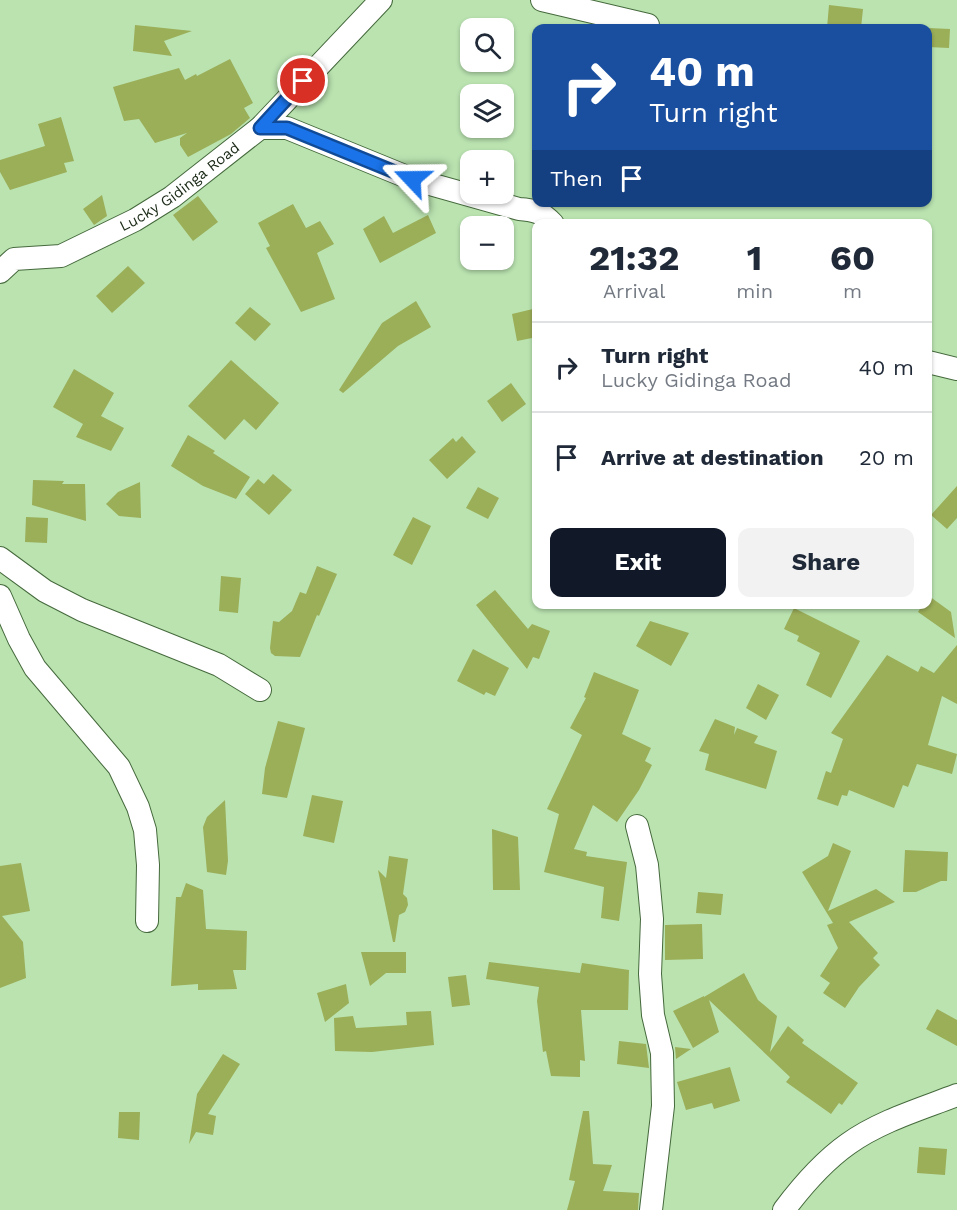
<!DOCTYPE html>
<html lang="en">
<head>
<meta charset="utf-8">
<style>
  :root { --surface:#fff; --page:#f2f2f3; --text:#1f2937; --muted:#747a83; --line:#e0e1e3; --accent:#111827 }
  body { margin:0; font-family:"Work Sans",sans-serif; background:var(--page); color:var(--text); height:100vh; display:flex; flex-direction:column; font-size:22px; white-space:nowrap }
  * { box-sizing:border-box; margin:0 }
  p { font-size:20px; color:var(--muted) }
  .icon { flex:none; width:33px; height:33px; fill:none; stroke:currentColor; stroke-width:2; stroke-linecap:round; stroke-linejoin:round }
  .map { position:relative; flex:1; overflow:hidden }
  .sheet { position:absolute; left:532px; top:219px; width:400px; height:390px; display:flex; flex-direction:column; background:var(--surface); border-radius:12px; box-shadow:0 2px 4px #0004 }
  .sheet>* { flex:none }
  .hud { position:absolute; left:532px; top:24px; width:400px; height:183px; border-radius:12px; box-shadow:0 2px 4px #0004; background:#1a4fa0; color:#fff; overflow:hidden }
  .controls { position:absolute; left:460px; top:18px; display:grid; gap:12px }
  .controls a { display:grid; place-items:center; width:54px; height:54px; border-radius:12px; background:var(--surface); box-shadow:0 2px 4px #0004; font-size:30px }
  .pin { position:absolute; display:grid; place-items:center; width:51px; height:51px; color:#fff; margin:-26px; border:3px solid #fff; border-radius:50%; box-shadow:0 2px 6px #0007 }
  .me { position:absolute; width:66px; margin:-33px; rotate:293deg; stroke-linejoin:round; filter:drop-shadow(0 0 4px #0008) }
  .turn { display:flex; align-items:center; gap:21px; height:126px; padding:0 18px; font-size:27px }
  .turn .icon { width:78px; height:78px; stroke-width:2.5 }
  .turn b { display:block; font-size:42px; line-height:51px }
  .then { display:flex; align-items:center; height:57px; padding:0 18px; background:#0003; gap:12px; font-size:22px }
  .eta { display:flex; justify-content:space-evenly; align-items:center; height:102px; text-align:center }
  .eta b { font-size:36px; font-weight:700; line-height:42px }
  .cta { display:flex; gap:12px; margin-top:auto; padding:12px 18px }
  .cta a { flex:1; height:69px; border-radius:12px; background:var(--accent); color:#fff; font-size:24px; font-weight:700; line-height:69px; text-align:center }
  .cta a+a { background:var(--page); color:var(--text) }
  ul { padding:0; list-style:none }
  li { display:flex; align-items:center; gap:18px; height:90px; padding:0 18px; border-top:2px solid var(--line) }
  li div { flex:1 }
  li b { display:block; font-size:22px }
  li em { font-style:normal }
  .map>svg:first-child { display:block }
  .building { fill:#9bae58 }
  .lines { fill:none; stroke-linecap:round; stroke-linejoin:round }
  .minor-casing { stroke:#45693c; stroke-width:24 }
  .minor { stroke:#fff; stroke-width:22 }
  .route-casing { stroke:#114b97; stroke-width:15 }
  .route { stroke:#1a73e8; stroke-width:10 }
  .labels { text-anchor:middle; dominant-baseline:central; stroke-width:6; stroke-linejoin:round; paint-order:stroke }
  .street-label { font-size:15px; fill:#1a2916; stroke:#bae3b0 }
</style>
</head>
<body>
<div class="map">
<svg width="957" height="1210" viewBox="0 0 957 1210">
  <rect width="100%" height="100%" fill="#bae3b0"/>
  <path class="building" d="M829,5L863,9L861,28H827Z
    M135,25L192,31L164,41L172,56L133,51Z
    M928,28L950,29L949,48L928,47Z
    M230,59L253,103L244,108L250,118L231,134L188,157L180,145V138L187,133L155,143L139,119L124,121L113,87L179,68L185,80L196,74L197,76Z
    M61,117L74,161L64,163L67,172L10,190L0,172V160L45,146L38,124Z
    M102,195L107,216L94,225L83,209Z
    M198,196L218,222L193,241L173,215Z
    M293,204L306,228L320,221L334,244L317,253L335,299L301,312L266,248L270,246L258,223Z
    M428,215L436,233L380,263L363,229L384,216L393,233Z
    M128,266L145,283L112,313L96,296Z
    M416,301L431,327L398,346L343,393L339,390L382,323Z
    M250,307L271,324L255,341L235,323Z
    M537,308V337L517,341L512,314Z
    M231,360L279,403L256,430L244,419L225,440L188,406Z
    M74,369L114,393L101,416L124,428L111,451L76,437L83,424L53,407Z
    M511,383L526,404L502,422L487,401Z
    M188,435L215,451L213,453L250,477L236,499L203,486L171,466Z
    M462,436L476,452L447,479L429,460L453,438L456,442Z
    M273,474L292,490L269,515L245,494L258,479L264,484Z
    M33,480L64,481L62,484H85L86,521L32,505Z
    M140,482L141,518L119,516L106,504L118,492Z
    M957,486V518L947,529L931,515Z
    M478,487L499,498L488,519L466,508Z
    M26,517L48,518L47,543L25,542Z
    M413,517L431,526L412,565L393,555Z
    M317,566L337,574L319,616L317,615L300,657L275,656L271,653L270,648L273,621L279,622L292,611L300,592L306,594Z
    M221,576L241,578L238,613L219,611Z
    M495,590L528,629L532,624L550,631L539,659L533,657L527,669L476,605Z
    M929,596L951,612L955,638L918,612L923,604H928Z
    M794,608L860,641L831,698L806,685L820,653L797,641L799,636L784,629Z
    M650,621L689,633L671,666L636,646Z
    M957,645V704L942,696L928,745L957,754L952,774L917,764L908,787L903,785L894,808L849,790L847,796L842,795L838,806L817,799L826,771L831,773L843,739L831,733L887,655L918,672L921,666L934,673Z
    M473,649L509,668L495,696L486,692L484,695L457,681Z
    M594,672L639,690L622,734L651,748L645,761L652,765L639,790L617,822L593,805L574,849L587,852L586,856L627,862L619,921L601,918L604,887L544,872L559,814L547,809L582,735L570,728L586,698L584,697Z
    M758,684L779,695L766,720L746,708Z
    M715,719L735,727L734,735L737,728L758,736L754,743L777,751L766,789L705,770L709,754L699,751Z
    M278,721L305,728L287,798L262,794L265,768Z
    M312,795L343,801L334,843L303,836Z
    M225,800L228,861L226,875L207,872L203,827L207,817Z
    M492,829L518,837L520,890H493Z
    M833,843L851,851L828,911L876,889L895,902L849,922L878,953L873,958L880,965L859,987L845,1008L823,993L830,983L820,976L838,948L827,925L833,923L802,872L828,856Z
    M905,850L948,852L947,881H941L916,892H903Z
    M389,856L408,859L403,894L407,898L408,905L405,912L399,915L395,942H393L378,870L386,878Z
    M21,863L30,911L2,916L23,942L26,978L0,988V866Z
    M186,883L203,890L206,929L247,931L246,970H233L237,989L198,990V984L171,986L176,897H181Z
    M698,892L723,894L721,915L696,913Z
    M702,924L703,959L665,960V925Z
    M361,952H406V973H386L370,986Z
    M489,962L580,973L582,963L629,970L628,1010H581L585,1061L580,1060V1077L551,1076L546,1051L543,1052L537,1001L539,987L486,979Z
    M744,973L758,1000L777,1016L770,1052L788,1026L804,1040L802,1043L858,1083L842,1105L839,1103L831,1114L786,1082L790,1077L709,1000L719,1032L693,1048L673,1011L704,996V997Z
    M466,975L470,1005L452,1007L448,977Z
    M346,984L349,1003L325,1022L317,993Z
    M937,1009L957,1020V1046L926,1029Z
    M431,1011L434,1045L372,1052L335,1051L334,1018L353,1016L356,1028L407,1025L406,1012Z
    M619,1041L646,1044L649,1068L617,1064Z
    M675,1047L691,1049L676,1059Z
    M223,1054L240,1064L208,1114L216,1116L213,1135L196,1132L189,1144L197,1094Z
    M730,1067L740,1101L714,1109L712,1103L686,1110L677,1082Z
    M583,1111H589L593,1164L612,1165L603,1191L639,1193L638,1210H567L575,1181L569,1180Z
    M119,1112H140L139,1140L118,1138Z
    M919,1147L947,1149L945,1175L917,1173Z"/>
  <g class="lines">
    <g class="minor-casing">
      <g id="minor">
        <path d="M542,0L648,25"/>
        <path d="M260,128H287L412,179L519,209C534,210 542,212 553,224"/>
        <path id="s1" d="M0,272L14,259L61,256L135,220L172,197L260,128L381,0"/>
        <path d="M928,362L957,369"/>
        <path d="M0,558L45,591L82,610L219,665L260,690"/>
        <path d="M0,596L19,639L35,668L119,767L138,807L145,830L148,865L147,921"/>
        <path d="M637,826L647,865L652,919L650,974L653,1015L662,1053L663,1106L651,1210"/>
        <path d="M784,1210C802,1186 824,1161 848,1144C880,1121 921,1109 957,1095"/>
      </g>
    </g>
    <use href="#minor" class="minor"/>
  </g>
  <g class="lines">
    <g class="route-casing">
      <path id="route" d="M303,81L260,128H287L412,179"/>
    </g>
    <use href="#route" class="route"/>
  </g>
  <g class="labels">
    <g class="street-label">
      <text stroke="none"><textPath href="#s1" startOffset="204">Lucky Gidinga Road</textPath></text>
    </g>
  </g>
</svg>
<div class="controls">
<a><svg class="icon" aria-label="search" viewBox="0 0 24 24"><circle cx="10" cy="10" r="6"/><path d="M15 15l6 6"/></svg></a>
<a><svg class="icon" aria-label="layers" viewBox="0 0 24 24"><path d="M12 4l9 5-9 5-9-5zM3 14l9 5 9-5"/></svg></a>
<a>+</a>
<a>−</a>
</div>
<div class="pin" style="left:303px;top:81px;background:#d93025"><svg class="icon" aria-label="arrive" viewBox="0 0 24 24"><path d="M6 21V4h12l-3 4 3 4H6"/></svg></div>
<svg class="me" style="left:412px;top:179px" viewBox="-20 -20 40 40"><path d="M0-17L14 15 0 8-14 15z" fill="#1a73e8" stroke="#fff" stroke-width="4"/></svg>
<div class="hud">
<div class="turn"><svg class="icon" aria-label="right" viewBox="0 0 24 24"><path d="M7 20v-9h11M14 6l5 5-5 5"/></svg><div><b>40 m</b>Turn right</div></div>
<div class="then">Then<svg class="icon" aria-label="arrive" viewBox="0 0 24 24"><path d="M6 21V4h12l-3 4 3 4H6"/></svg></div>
</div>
<section class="sheet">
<div class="eta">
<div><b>21:32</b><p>Arrival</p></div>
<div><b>1</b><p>min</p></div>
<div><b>60</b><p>m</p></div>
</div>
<ul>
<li><svg class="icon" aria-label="right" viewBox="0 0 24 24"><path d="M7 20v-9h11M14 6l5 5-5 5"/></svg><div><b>Turn right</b><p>Lucky Gidinga Road</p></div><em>40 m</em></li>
<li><svg class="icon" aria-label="arrive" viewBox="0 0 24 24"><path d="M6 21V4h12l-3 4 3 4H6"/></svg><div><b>Arrive at destination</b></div><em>20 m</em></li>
</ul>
<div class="cta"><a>Exit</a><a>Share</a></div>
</section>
</div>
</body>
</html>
